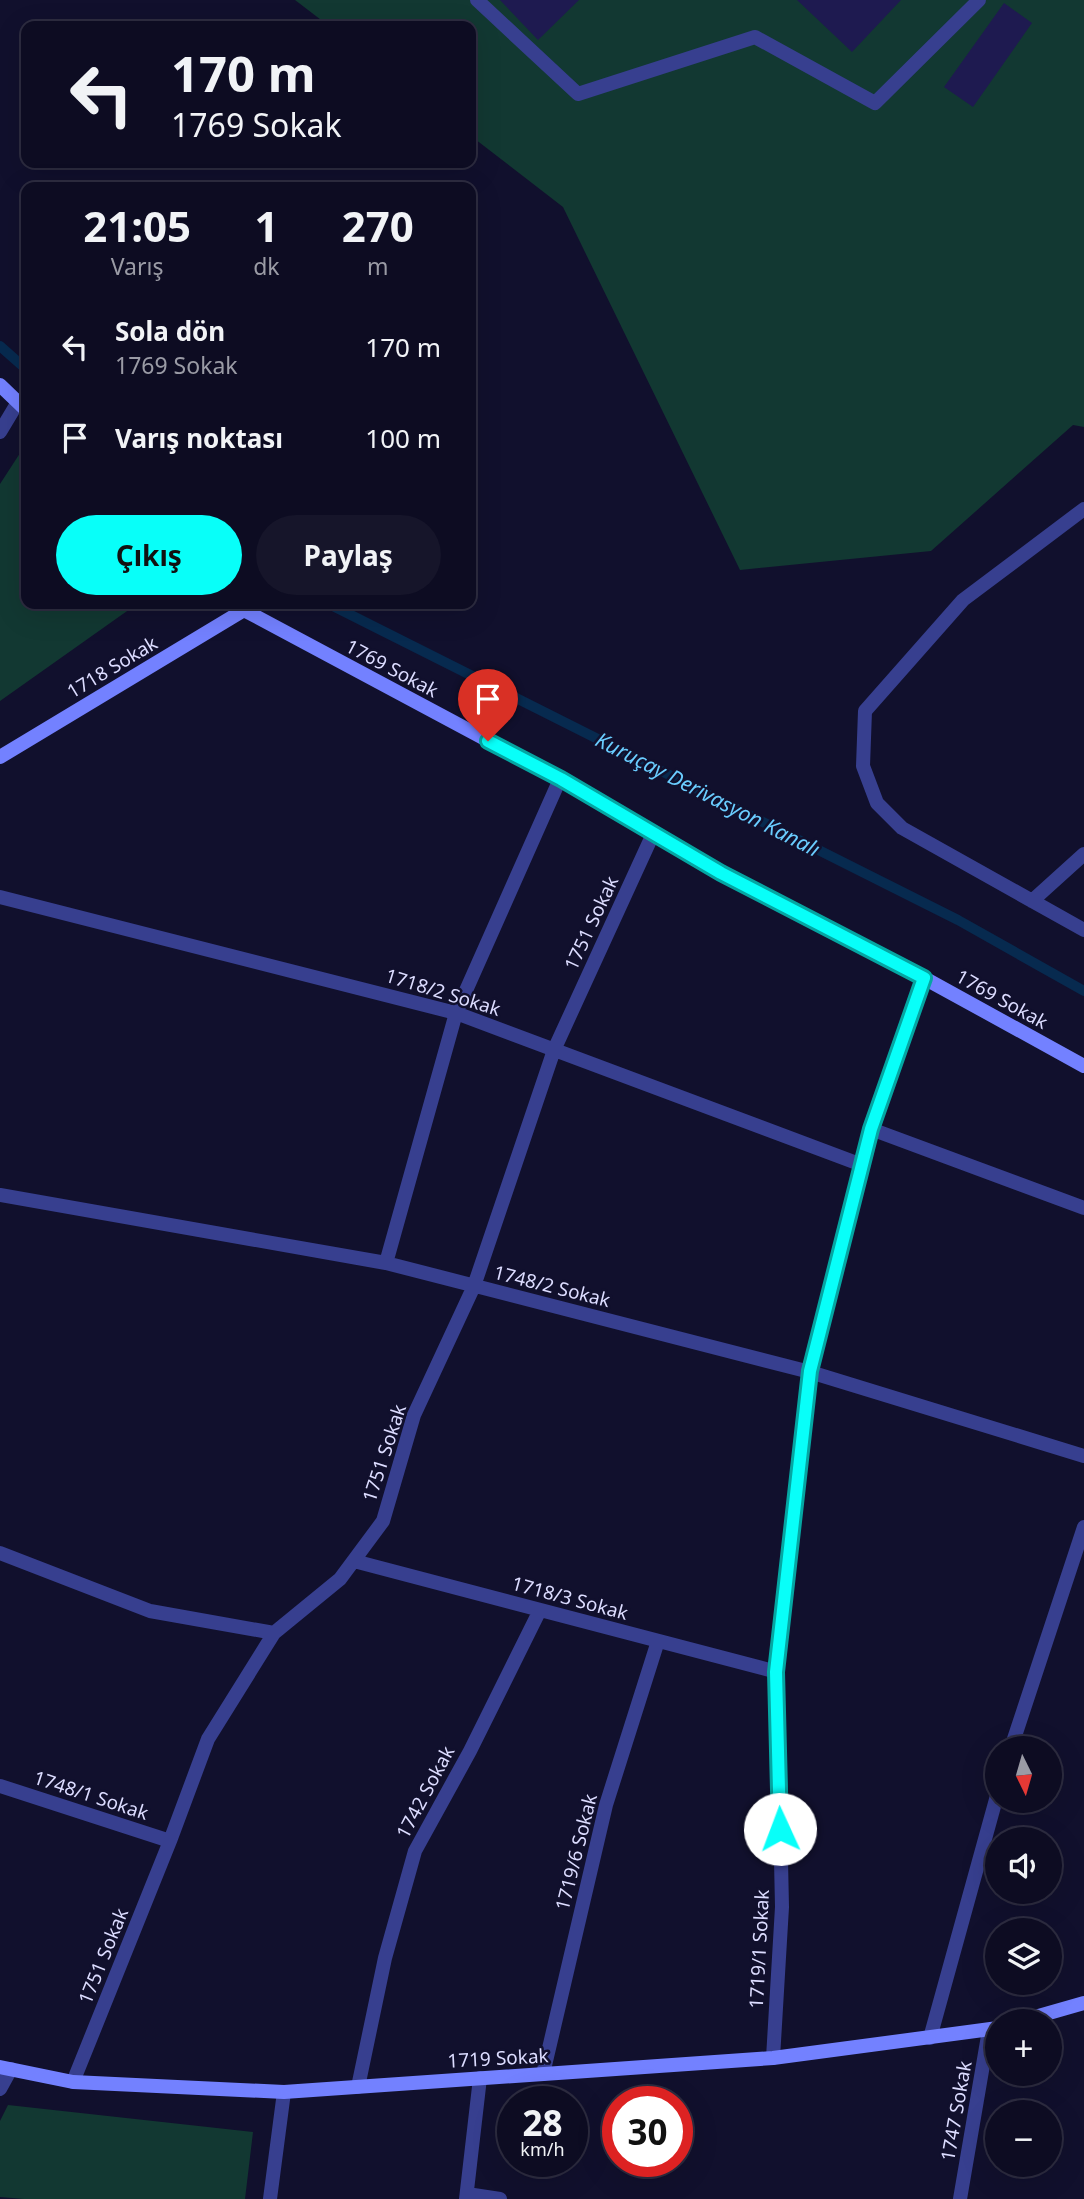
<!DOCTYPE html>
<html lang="tr">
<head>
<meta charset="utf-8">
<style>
  :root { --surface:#0d0c22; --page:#16152a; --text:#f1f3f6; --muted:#9a9ba5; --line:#2d2c40; --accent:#08fff9 }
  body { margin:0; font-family:"Noto Sans",sans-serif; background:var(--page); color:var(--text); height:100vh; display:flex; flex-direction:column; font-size:26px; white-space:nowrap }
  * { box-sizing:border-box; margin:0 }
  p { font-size:23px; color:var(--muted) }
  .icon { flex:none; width:38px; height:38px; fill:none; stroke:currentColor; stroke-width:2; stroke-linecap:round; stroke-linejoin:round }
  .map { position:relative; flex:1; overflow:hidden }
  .sheet { position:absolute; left:21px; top:182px; width:455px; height:427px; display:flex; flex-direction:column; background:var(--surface); border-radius:14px; box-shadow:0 7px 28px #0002,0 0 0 2px var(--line) }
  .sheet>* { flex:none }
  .guide { position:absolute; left:21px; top:21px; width:455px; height:147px; border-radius:14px; box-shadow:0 7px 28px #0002,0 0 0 2px var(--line); background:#0d0c22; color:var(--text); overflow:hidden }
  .needle { width:46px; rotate:175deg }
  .buttons { position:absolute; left:985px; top:1736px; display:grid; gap:14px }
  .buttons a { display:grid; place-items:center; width:77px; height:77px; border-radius:50%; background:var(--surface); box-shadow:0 7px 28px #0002,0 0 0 2px var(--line); font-size:35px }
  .speed { position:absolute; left:497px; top:2086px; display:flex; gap:14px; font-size:35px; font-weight:700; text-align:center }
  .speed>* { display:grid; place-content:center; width:91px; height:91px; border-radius:50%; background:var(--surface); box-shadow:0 7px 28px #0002,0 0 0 2px var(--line); line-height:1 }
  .speed small { font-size:18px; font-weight:400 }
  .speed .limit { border:10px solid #d22; background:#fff; color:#111 }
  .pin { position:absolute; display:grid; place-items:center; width:60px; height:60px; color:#fff; margin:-72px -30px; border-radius:50% 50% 50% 0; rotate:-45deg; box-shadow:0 0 7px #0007 }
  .pin .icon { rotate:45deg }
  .me { position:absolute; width:77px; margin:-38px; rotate:358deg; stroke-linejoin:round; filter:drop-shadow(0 0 5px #0008) }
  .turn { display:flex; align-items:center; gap:24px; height:147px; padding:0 35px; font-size:32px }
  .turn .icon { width:91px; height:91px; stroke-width:2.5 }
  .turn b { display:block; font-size:49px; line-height:60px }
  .eta { display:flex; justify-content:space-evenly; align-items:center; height:119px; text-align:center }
  .eta b { font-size:42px; font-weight:700; line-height:49px }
  .action { display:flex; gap:14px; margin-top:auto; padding:14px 35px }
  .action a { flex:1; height:80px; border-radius:42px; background:var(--accent); color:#111; font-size:28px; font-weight:700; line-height:80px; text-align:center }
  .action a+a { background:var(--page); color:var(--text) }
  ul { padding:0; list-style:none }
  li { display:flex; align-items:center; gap:21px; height:91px; padding:0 35px }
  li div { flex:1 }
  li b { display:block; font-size:26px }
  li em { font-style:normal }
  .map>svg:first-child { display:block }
  .green { fill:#123832 }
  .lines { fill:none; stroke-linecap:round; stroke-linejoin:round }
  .stream { stroke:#072a4f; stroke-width:10 }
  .building { fill:#1e1a50 }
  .street { stroke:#373f8f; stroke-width:14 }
  .secondary { stroke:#7381ff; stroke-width:14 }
  .route-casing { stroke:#05a6a2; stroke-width:18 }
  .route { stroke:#08fff9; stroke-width:12 }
  .labels { text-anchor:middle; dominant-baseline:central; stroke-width:5; stroke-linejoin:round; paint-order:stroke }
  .street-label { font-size:19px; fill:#dcdcff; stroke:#11102d }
  .water-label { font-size:21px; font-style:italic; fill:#6acdff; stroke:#11102d }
</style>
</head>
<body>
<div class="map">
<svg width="1084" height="2199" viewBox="0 0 1084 2199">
  <rect width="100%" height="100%" fill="#11102d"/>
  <path class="green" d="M295,0H1084V427L1073,425L931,551L740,570L563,207L471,136V26H329Z
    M24,447L26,449V604H137L0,701V484Z
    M8,2105L253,2132L245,2199H24L0,2197V2121Z"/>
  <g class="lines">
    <path class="stream" d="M0,346L26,369
      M329,604L958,920L1084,991"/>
  </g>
  <path class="building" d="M500,0H579L538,40Z
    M797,0H901L852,52Z
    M1004,3L1032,23L973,107L944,87Z"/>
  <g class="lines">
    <path class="street" d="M477,0L578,94L755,37L875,103L979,0
      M0,432L18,402
      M1084,509L963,600L865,711L863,766L877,803L902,828L1084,930
      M0,897L456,1013L862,1165
      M1032,901L1084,854
      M871,1129L1084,1208
      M0,1195L386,1263L810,1372L1084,1456
      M386,1263L456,1013L560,779
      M0,1553L150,1611L274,1633
      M354,1561L777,1672
      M1011,1748L1084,1527
      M0,1786L170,1841
      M930,2038L998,1792
      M773,2058L782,1907L777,1672L810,1372L871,1129L924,978
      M543,2074L606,1805L658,1641
      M73,2082L170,1841L208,1739L274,1633L340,1579L383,1521L414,1415L474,1286L554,1050L653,834
      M358,2087L385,1958L415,1851L470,1751L540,1610
      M0,2089L11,2069
      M467,2194L500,2199
      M270,2199L284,2092
      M466,2199L480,2078
      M960,2199L989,2030"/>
    <path class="secondary" d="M0,385L26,410
      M237,604L244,610L560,779L721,873L924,978L1084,1066
      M0,757L244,610
      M1021,2021L1084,2003
      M0,2067L73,2082L284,2092L773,2058L998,2028"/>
  </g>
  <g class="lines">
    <g class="route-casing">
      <path id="route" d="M488,741L561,779L721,873L924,978L871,1129L810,1371L776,1672L780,1829"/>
    </g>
    <use href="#route" class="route"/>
  </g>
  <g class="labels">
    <g class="street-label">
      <text transform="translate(112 667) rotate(-31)">1718 Sokak</text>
      <text transform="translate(392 668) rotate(28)">1769 Sokak</text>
      <text transform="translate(591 923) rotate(-65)">1751 Sokak</text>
      <text transform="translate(443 992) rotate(17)">1718/2 Sokak</text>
      <text transform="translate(1002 999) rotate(29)">1769 Sokak</text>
      <text transform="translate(552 1286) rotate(14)">1748/2 Sokak</text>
      <text transform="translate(384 1453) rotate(-72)">1751 Sokak</text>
      <text transform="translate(570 1598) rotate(15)">1718/3 Sokak</text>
      <text transform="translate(425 1792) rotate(-62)">1742 Sokak</text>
      <text transform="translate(91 1795) rotate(18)">1748/1 Sokak</text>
      <text transform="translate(576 1852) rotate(-76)">1719/6 Sokak</text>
      <text transform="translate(759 1949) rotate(-87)">1719/1 Sokak</text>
      <text transform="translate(103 1956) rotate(-68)">1751 Sokak</text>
      <text transform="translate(498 2058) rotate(-3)">1719 Sokak</text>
      <text transform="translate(956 2111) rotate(-80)">1747 Sokak</text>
    </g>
    <g class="water-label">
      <text transform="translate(708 794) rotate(27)">Kuruçay Derivasyon Kanalı</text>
    </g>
  </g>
</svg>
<div class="buttons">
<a><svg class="needle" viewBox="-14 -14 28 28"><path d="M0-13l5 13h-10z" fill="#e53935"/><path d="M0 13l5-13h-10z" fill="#9a9ba5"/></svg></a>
<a><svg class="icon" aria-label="sound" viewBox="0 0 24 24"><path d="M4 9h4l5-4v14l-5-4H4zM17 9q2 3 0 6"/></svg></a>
<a><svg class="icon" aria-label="layers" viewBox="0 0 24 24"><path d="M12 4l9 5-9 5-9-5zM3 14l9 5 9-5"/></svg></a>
<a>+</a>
<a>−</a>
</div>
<div class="speed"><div>28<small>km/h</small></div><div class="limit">30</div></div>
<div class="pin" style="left:488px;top:741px;background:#d93025"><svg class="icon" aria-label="arrive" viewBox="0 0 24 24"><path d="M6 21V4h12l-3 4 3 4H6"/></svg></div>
<svg class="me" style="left:780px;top:1829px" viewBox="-20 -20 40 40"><circle r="19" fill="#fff"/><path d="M0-13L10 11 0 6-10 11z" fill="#08fff9"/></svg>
<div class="guide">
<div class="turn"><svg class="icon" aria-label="left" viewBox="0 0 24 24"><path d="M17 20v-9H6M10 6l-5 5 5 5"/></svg><div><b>170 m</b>1769 Sokak</div></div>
</div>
<section class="sheet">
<div class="eta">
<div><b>21:05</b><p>Varış</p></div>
<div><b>1</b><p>dk</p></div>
<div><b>270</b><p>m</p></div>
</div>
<ul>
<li><svg class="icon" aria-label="left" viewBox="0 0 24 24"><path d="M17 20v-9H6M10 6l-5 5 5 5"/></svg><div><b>Sola dön</b><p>1769 Sokak</p></div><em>170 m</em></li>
<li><svg class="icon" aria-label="arrive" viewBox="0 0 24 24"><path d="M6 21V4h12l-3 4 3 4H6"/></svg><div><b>Varış noktası</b></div><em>100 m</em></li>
</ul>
<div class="action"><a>Çıkış</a><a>Paylaş</a></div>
</section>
</div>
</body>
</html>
